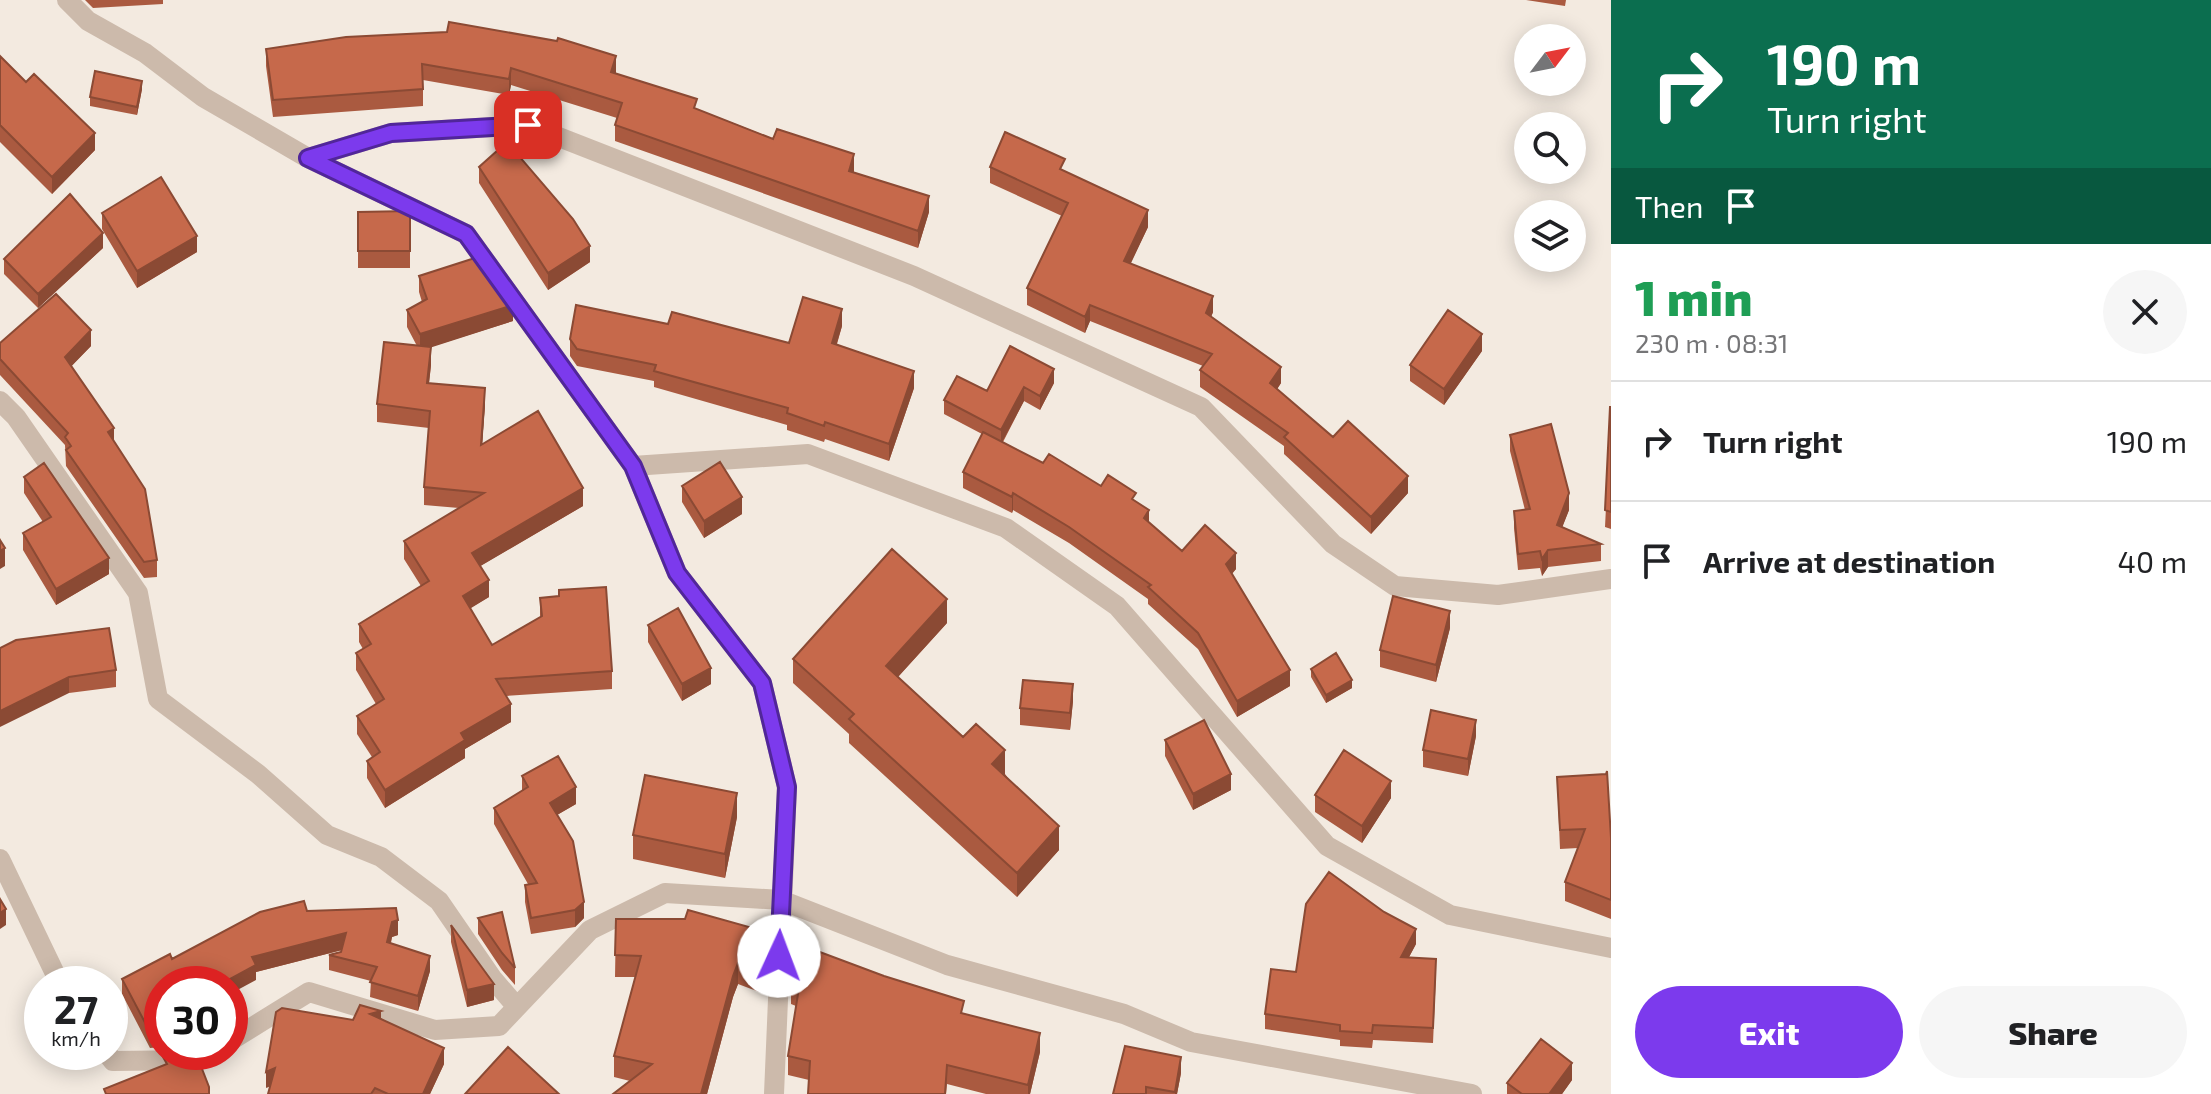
<!DOCTYPE html>
<html lang="en">
<head>
<meta charset="utf-8">
<style>
  :root { --surface:#fff; --page:#f6f6f6; --text:#202124; --muted:#757577; --line:#e0e0e0; --accent:#7c3aed }
  body { margin:0; font-family:"Exo 2",sans-serif; background:var(--page); color:var(--text); height:100vh; display:flex; flex-direction:column; font-size:30px; white-space:nowrap }
  * { box-sizing:border-box; margin:0 }
  p { font-size:26px; color:var(--muted) }
  .icon { flex:none; width:44px; height:44px; fill:none; stroke:currentColor; stroke-width:2; stroke-linecap:round; stroke-linejoin:round }
  .map { position:relative; flex:1; overflow:hidden }
  .panel { display:flex; flex-direction:column; background:var(--surface); width:600px }
  .panel>* { flex:none }
  .guide { background:#0b6e4f; color:#fff; overflow:hidden }
  .needle { width:52px; rotate:58deg }
  .controls { position:absolute; left:1514px; top:24px; display:grid; gap:16px }
  .controls a { display:grid; place-items:center; width:72px; height:72px; border-radius:50%; background:var(--surface); box-shadow:0 4px 20px #0003; font-size:40px }
  .speed { position:absolute; left:24px; top:966px; display:flex; gap:16px; font-size:40px; font-weight:700; text-align:center }
  .speed>* { display:grid; place-content:center; width:104px; height:104px; border-radius:50%; background:var(--surface); box-shadow:0 4px 20px #0003; line-height:1 }
  .speed small { font-size:20px; font-weight:400 }
  .speed .limit { border:12px solid #d22; background:#fff; color:#111 }
  .pin { position:absolute; display:grid; place-items:center; width:68px; height:68px; color:#fff; margin:-34px; border-radius:16px; box-shadow:0 4px 12px #0006 }
  .me { position:absolute; width:88px; margin:-44px; rotate:2deg; stroke-linejoin:round; filter:drop-shadow(0 0 6px #0008) }
  .turn { display:flex; align-items:center; gap:28px; height:168px; padding:0 24px; font-size:36px }
  .turn .icon { width:104px; height:104px; stroke-width:2.5 }
  .turn b { display:block; font-size:56px; line-height:68px }
  .then { display:flex; align-items:center; height:76px; padding:0 24px; background:#0003; gap:16px; font-size:30px }
  .round { display:grid; place-items:center; flex:none; width:84px; height:84px; border-radius:42px; background:var(--page) }
  .overview { display:flex; align-items:center; justify-content:space-between; height:136px; padding:0 24px }
  h1 { font-size:48px; font-weight:800; line-height:60px; color:#1e9e55 }
  .cta { display:flex; gap:16px; margin-top:auto; padding:16px 24px }
  .cta a { flex:1; height:92px; border-radius:48px; background:var(--accent); color:#fff; font-size:32px; font-weight:800; line-height:92px; text-align:center }
  .cta a+a { background:var(--page); color:var(--text) }
  ul { padding:0; list-style:none }
  li { display:flex; align-items:center; gap:24px; height:120px; padding:0 24px; border-top:2px solid var(--line) }
  li div { flex:1 }
  li b { display:block; font-size:30px }
  li em { font-style:normal }
  main { display:flex; flex:1; min-height:0 }
  .map>svg:first-child { display:block }
  .lines { fill:none; stroke-linecap:round; stroke-linejoin:round }
  .minor { stroke:#ccbaab; stroke-width:20 }
  .wall { fill:#aa5a40 }
  .shaded-wall { fill:#8b4a34 }
  .building { fill:#c6694b; stroke:#8b4a34; stroke-width:2 }
  .route-casing { stroke:#51269a; stroke-width:20 }
  .route { stroke:#7c3aed; stroke-width:14 }
</style>
</head>
<body>
<main>
<div class="map">
<svg width="1611" height="1094" viewBox="0 0 1611 1094">
  <rect width="100%" height="100%" fill="#f3eae0"/>
  <g class="lines">
    <path class="minor" d="M67,0L88,21L145,53L203,97L308,158
      M0,401L16,417L138,593L158,699L258,774L327,835L381,857L439,901L492,978L516,1006
      M633,466L808,454L1006,528L1117,606L1327,846L1450,915L1611,948
      M0,859L60,984
      M230,1041L309,992L435,1030L499,1026L590,930L665,893L781,900L947,965L1124,1014L1191,1042L1472,1094
      M106,1052L113,1061L200,1060L213,1052
      M774,1094L787,787L762,683L677,573L633,466L466,234L308,158L391,133L528,125L914,276L1201,407L1333,544L1395,586L1498,595L1611,579"/>
  </g>
  <path class="wall" d="M85,0H163V4L93,8Z
    M1526,0H1566L1565,6Z
    M266,49L616,74L697,109L854,170V173L929,212L918,248L615,141V125L617,118L511,85L509,95L423,80V106L273,117L266,66Z
    M0,56L95,150L52,194L0,142Z
    M142,89L137,115L90,106V97Z
    M479,167L590,262L548,290L479,183Z
    M990,167L1065,171L1148,227L1130,264L1213,312L1211,317L1281,383L1277,389L1333,437L1408,493L1371,534L1284,454V446L1200,387V370L1203,366L1090,321L1085,333L1027,305V288L1062,216L990,183Z
    M410,211V268H358V212Z
    M102,213L197,252L137,288L102,229Z
    M103,248L38,308L4,274V259Z
    M419,276L513,321L430,347L431,365L429,383L485,405L482,444L583,506L480,566L489,597L470,608L492,645L540,617V598L612,671V689L506,696L511,722L465,749V758L385,808L367,778V761L372,757L357,734V716L376,704L356,670V653L363,649L359,642V624L421,586L404,559V541L459,508L424,505V487L429,428L377,422V404L417,346L407,327V310L422,302L419,292Z
    M668,324L789,343L842,326L837,344L914,388L889,461L825,439L824,442L787,430V425L654,387V381L577,366L570,356V339Z
    M0,343L91,346L71,366L114,442L157,560V577L144,578L66,466L65,445L0,375Z
    M1482,351L1444,405L1410,381V365Z
    M1054,383L1040,410L1024,401L1003,442L1043,463L1136,502L1149,523L1182,551L1236,569L1232,574L1290,686L1237,717L1198,649L1148,604V599L1069,543L1013,510L1012,513L963,488V472L982,434L944,414V400L987,391Z
    M1611,407V529L1605,527Z
    M1510,435L1569,510L1562,527L1601,544V561L1548,567L1542,576L1540,568L1518,570L1514,528V511L1525,510L1510,451Z
    M24,477L109,574L56,605L23,550V533L43,522L24,493Z
    M682,486L742,514L704,538L682,502Z
    M947,623L898,677L1005,774L1059,850L1017,897L849,743V734L793,683V659Z
    M648,625L711,684L682,701L648,642Z
    M1450,628L1436,682L1380,667V650Z
    M0,648L116,670V687L69,693Z
    M1311,669L1352,688L1326,703L1311,677Z
    M1073,701L1070,730L1020,725V708Z
    M1476,736L1468,776L1423,767V750Z
    M1165,740L1231,790L1193,810L1165,756Z
    M522,776L576,804L557,815L584,918L575,927L531,934L525,902V885L528,884L494,824V808L522,791Z
    M1557,777L1611,838V919L1565,901V882L1578,848L1560,849Z
    M1315,795L1391,798L1362,843L1315,812Z
    M737,817L725,878L633,859V835Z
    M307,911L398,935L392,937L391,943L430,971L418,1011L370,997L371,981L329,970V955L341,952L342,950L256,972V980L162,984V1047L150,1048L122,994V979L172,959Z
    M478,918L515,968V985L502,970L478,934Z
    M616,919H685L767,953L765,994L738,984L733,997L707,1094H613L630,1081L614,1077V1056L635,977H615Z
    M451,925L494,1000L467,1007L451,942Z
    M1416,944L1409,957L1436,974L1433,1043L1373,1040L1372,1048L1340,1046V1040L1265,1029V1014L1296,972Z
    M791,985L964,1014L1040,1052L1030,1094H986L947,1084L946,1094H808L809,1080L788,1075V1056L796,1006L791,1004Z
    M381,1018L444,1064L430,1094H268L270,1086L266,1088L353,1020Z
    M1181,1073L1177,1094H1113Z
    M1572,1080L1562,1094H1507V1083Z"/>
  <path class="shaded-wall" d="M616,56V73L611,89V72Z
    M511,68V85L509,95V79Z
    M142,81V89L137,115V107Z
    M95,133V150L52,194V177Z
    M854,154V170L849,188V171Z
    M929,196V212L918,248V231Z
    M1148,210V227L1124,278V261Z
    M103,233V248L38,308V294Z
    M197,236V252L137,288V271Z
    M590,246V262L548,290V273Z
    M1213,296V312L1206,330V313Z
    M513,305V321L420,351V334Z
    M1090,305V321L1085,333V317Z
    M842,309V326L832,359V343Z
    M91,330V346L65,373V357Z
    M1482,334V351L1444,405V389Z
    M431,347V365L427,401V383Z
    M1281,367V383L1270,400V383Z
    M1054,369V383L1040,410V396Z
    M914,371V388L889,461V444Z
    M1024,387V401L1001,444V430Z
    M485,388V405L481,463V445Z
    M114,428V444L108,432Z
    M1408,476V493L1371,534V517Z
    M583,488V506L472,571V553Z
    M1013,493V510L1012,513V497Z
    M1569,493V510L1557,541V525Z
    M742,497V514L704,538V521Z
    M1149,510V527L1144,518Z
    M5,548V566L0,569V551Z
    M1548,550V567L1542,576V559Z
    M1236,553V569L1226,580V564Z
    M109,558V574L56,605V589Z
    M489,580V597L463,613V596Z
    M947,599V623L886,690V666Z
    M1450,611V628L1436,682V665Z
    M711,668V684L682,701V684Z
    M1290,670V686L1237,717V701Z
    M69,677V693L0,727V711Z
    M1352,680V688L1326,703V695Z
    M1073,684V701L1070,730V713Z
    M511,704V722L465,749V758L385,808V790L461,733Z
    M1476,720V736L1468,776V759Z
    M1005,750V774L992,788V764Z
    M1231,774V790L1193,810V794Z
    M1391,781V798L1362,843V826Z
    M576,787V804L550,819V803Z
    M737,793V817L725,878V854Z
    M1059,826V850L1017,897V873Z
    M584,902V918L575,927V910Z
    M6,909V925L0,929V913Z
    M398,920V935L392,937L387,957V942L392,922Z
    M1416,929V944L1401,972V957Z
    M346,933V949L256,972V980L230,994V984H221L252,957Z
    M430,956V971L418,1011V996Z
    M738,963V984L733,997L707,1094H701L733,976Z
    M494,984V1000L467,1007V990Z
    M381,1011V1027L370,1014Z
    M1040,1033V1052L1030,1094H1028V1085Z
    M444,1048V1064L430,1094H423Z
    M1181,1057V1073L1177,1094H1175Z
    M1572,1063V1080L1562,1094H1549Z
    M275,1068V1084L266,1088V1072Z"/>
  <path class="building" d="M449,22L557,41L558,38L616,56L611,72L697,99L694,108L773,139L777,129L854,154L849,171L929,196L918,231L615,125L622,103L511,68L509,79L422,64L423,89L273,100L266,49L346,37L447,32Z
    M0,56L26,82L34,74L95,133L52,177L0,125Z
    M95,71L142,81L137,107L90,97Z
    M1005,132L1065,159L1060,169L1148,210L1124,261L1213,296L1206,313L1281,367L1270,383L1333,437L1348,421L1408,476L1371,517L1284,437L1288,433L1200,370L1212,354L1090,305L1085,317L1027,288L1068,203L990,167Z
    M507,142L573,219L590,246L548,273L479,167Z
    M161,177L197,236L137,271L102,213Z
    M70,194L103,233L38,294L4,259Z
    M410,211V251H358V212Z
    M478,257L498,290L513,305L420,334L407,310L427,299L419,276Z
    M56,294L91,330L65,357L114,428L108,432L145,489L157,560L144,562L66,450L71,446L65,437L68,433L0,359V343Z
    M803,297L842,309L832,343L914,371L889,444L825,422L824,426L787,413L788,408L654,371L656,365L577,349L570,339L576,305L668,324L672,312L789,343Z
    M1448,310L1482,334L1444,389L1410,365Z
    M384,342L431,347L427,383L485,388L481,445L538,411L583,488L472,553L489,580L463,596L492,645L542,616L540,598L559,596V590L606,587L612,671L496,679L511,704L461,733L465,740L385,790L367,761L380,752L357,716L384,699L356,653L371,644L359,624L429,581L404,541L484,493L424,487L430,411L377,404Z
    M1010,346L1054,369L1040,396L1024,387L1001,430L944,400L957,376L987,391Z
    M1610,407H1611V512L1605,510Z
    M1551,424L1569,493L1557,525L1601,544L1548,550L1542,559L1540,551L1518,554L1514,511L1530,509L1510,435Z
    M983,432L1043,463L1049,454L1101,486L1108,475L1136,493L1132,499L1149,510L1144,518L1182,551L1205,525L1236,553L1226,564L1290,670L1237,701L1198,633L1148,587L1151,585L1069,527L1013,493L1012,497L963,472Z
    M720,462L742,497L704,521L682,486Z
    M44,463L109,558L56,589L23,533L51,517L24,477Z
    M0,540L5,548L0,551Z
    M892,549L947,599L886,666L963,737L976,724L1005,750L992,764L1059,826L1017,873L849,719L854,714L793,659Z
    M1393,596L1450,611L1436,665L1380,650Z
    M678,608L711,668L682,684L648,625Z
    M109,628L116,670L69,677L0,711V648L16,640Z
    M1336,653L1352,680L1326,695L1311,669Z
    M1023,680L1073,684L1070,713L1020,708Z
    M1431,710L1476,720L1468,759L1423,750Z
    M1204,720L1231,774L1193,794L1165,740Z
    M1344,750L1391,781L1362,826L1315,795Z
    M558,756L576,787L550,803L573,841L584,902L575,910L531,918L525,885L537,883L494,808L528,787L522,776Z
    M1607,771L1611,838V900L1565,882L1585,829L1560,830L1557,777L1606,774Z
    M645,775L737,793L725,854L633,835Z
    M1329,872L1384,912L1416,929L1401,957L1436,959L1433,1028L1373,1025L1372,1033L1340,1031V1025L1265,1014L1271,969L1296,972L1306,904Z
    M0,899L6,909L0,913Z
    M304,901L307,911L396,908L398,920L392,922L387,942L430,956L418,996L370,982L377,967L329,955L341,952L346,933L252,957L256,965L221,984H162V1032H150L122,979L170,954L172,959L260,912Z
    M688,910L767,932L765,973L738,963L733,976L701,1094H613L652,1064L614,1056L641,956L615,955L616,919H685Z
    M502,912L515,968L502,953L478,918Z
    M451,925L494,984L467,990Z
    M793,942L884,976L964,1001L961,1013L1040,1033L1028,1085L947,1065L945,1094H808L810,1061L788,1056L799,988L791,985Z
    M360,1005L381,1011L370,1014L444,1048L423,1094H388L375,1088L371,1094H268L275,1068L266,1072L276,1012L282,1008L353,1020Z
    M1541,1039L1572,1063L1549,1094H1522L1507,1083Z
    M1125,1046L1181,1057L1175,1092L1146,1087V1094H1113Z
    M508,1047L559,1094H465Z
    M197,1056L209,1087V1094H106L104,1089L167,1064L163,1057Z"/>
  <g class="lines">
    <g class="route-casing">
      <path id="route" d="M528,125L391,133L308,158L466,234L633,466L677,573L762,683L787,787L779,956"/>
    </g>
    <use href="#route" class="route"/>
  </g>
</svg>
<div class="controls">
<a><svg class="needle" viewBox="-14 -14 28 28"><path d="M0-13l5 13h-10z" fill="#e53935"/><path d="M0 13l5-13h-10z" fill="#757577"/></svg></a>
<a><svg class="icon" aria-label="search" viewBox="0 0 24 24"><circle cx="10" cy="10" r="6"/><path d="M15 15l6 6"/></svg></a>
<a><svg class="icon" aria-label="layers" viewBox="0 0 24 24"><path d="M12 4l9 5-9 5-9-5zM3 14l9 5 9-5"/></svg></a>
</div>
<div class="speed"><div>27<small>km/h</small></div><div class="limit">30</div></div>
<div class="pin" style="left:528px;top:125px;background:#d93025"><svg class="icon" aria-label="arrive" viewBox="0 0 24 24"><path d="M6 21V4h12l-3 4 3 4H6"/></svg></div>
<svg class="me" style="left:779px;top:956px" viewBox="-20 -20 40 40"><circle r="19" fill="#fff"/><path d="M0-13L10 11 0 6-10 11z" fill="#7c3aed"/></svg>
</div>
<section class="panel">
<div class="guide">
<div class="turn"><svg class="icon" aria-label="right" viewBox="0 0 24 24"><path d="M7 20v-9h11M14 6l5 5-5 5"/></svg><div><b>190 m</b>Turn right</div></div>
<div class="then">Then<svg class="icon" aria-label="arrive" viewBox="0 0 24 24"><path d="M6 21V4h12l-3 4 3 4H6"/></svg></div>
</div>
<div class="overview"><div><h1>1 min</h1><p>230 m · 08:31</p></div><a class="round"><svg class="icon" aria-label="close" viewBox="0 0 24 24"><path d="M6 6l12 12M18 6L6 18"/></svg></a></div>
<ul>
<li><svg class="icon" aria-label="right" viewBox="0 0 24 24"><path d="M7 20v-9h11M14 6l5 5-5 5"/></svg><div><b>Turn right</b></div><em>190 m</em></li>
<li><svg class="icon" aria-label="arrive" viewBox="0 0 24 24"><path d="M6 21V4h12l-3 4 3 4H6"/></svg><div><b>Arrive at destination</b></div><em>40 m</em></li>
</ul>
<div class="cta"><a>Exit</a><a>Share</a></div>
</section>
</main>
</body>
</html>
